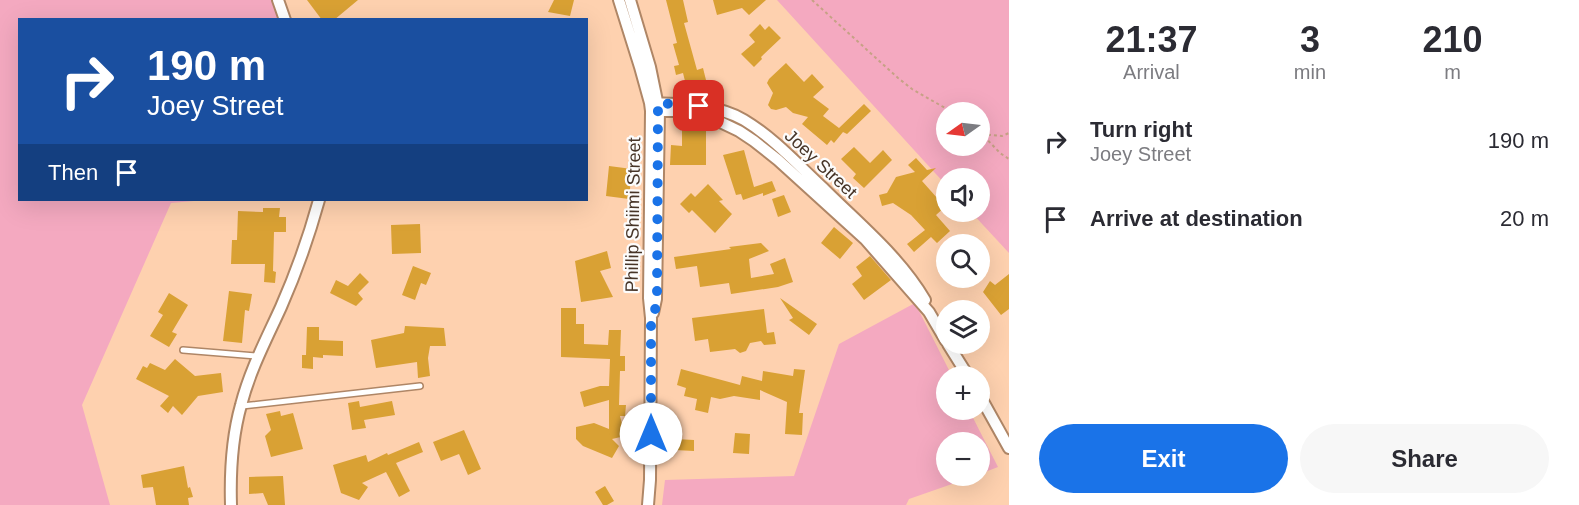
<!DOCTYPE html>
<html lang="en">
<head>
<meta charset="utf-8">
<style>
  :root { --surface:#fff; --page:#f7f7f7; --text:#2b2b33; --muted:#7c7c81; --accent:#1a73e8 }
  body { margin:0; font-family:Arial,sans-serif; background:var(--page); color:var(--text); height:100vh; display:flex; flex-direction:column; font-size:22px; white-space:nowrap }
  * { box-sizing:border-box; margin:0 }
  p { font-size:20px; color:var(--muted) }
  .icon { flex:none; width:33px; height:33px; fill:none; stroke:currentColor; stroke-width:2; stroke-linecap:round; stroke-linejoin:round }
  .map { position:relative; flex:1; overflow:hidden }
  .sheet { display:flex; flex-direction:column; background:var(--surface); width:570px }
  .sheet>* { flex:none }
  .hud { position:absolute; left:18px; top:18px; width:570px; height:183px; border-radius:0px; box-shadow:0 6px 24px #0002; background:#1a4fa0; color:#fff; overflow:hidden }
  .needle { width:39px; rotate:256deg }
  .controls { position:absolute; left:936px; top:102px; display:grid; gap:12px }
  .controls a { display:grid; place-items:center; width:54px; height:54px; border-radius:50%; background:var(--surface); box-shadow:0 6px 24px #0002; font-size:30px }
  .pin { position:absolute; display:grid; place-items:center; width:51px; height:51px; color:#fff; margin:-26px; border-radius:12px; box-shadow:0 3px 9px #0006 }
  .me { position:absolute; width:66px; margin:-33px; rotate:0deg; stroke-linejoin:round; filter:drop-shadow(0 0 4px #0008) }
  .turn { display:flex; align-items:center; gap:21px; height:126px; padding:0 30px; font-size:27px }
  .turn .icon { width:78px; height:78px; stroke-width:2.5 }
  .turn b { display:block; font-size:42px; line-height:51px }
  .then { display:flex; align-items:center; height:57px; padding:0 30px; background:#0003; gap:12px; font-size:22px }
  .eta { display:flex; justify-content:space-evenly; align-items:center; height:102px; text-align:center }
  .eta b { font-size:36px; font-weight:700; line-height:42px }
  .action { display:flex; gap:12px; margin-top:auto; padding:12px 30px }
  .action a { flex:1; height:69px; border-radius:36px; background:var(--accent); color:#fff; font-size:24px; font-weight:700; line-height:69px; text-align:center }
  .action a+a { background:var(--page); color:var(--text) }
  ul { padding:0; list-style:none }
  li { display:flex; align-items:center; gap:18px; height:78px; padding:0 30px }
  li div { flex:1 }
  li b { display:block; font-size:22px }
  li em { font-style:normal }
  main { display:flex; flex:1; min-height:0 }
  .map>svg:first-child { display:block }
  .green { fill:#f4a9c0; fill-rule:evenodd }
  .building { fill:#d9a134 }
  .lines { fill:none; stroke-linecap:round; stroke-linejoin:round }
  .lane-casing { stroke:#af8666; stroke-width:8 }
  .street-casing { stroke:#af8666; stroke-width:14 }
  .path { stroke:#c6a185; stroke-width:2; stroke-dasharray:3 3; stroke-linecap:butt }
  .lane { stroke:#fff; stroke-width:5 }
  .street { stroke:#fff; stroke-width:10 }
  .route { stroke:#1a73e8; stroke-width:10; stroke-dasharray:0 18 }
  .labels { text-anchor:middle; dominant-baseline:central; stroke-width:4.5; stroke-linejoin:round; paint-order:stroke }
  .street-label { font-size:18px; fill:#473528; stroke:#fcfcfc }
</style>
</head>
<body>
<main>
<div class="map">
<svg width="1009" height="505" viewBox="0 0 1009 505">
  <rect width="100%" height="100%" fill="#fed1af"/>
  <path class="green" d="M0,0H278L285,19L20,20V200H205L171,203L82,405L110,505H0Z
    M777,0H1009V253L971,212H980V178H946V185ZM946,112H980V146H946Z
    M915,303L952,376H946V410H969L998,467L980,474V442H946V476H975L909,499L906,505H662L665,480L794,476L839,344Z"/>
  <path class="building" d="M307,0H358L334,20H322Z
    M554,0H574L570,16L548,12Z
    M666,0H683L688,22L684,23L697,70L703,68L706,80L686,85L683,73L676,75L674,66L679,65L673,44L677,43Z
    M713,0H766L749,15L742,8L717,15Z
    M760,24L765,30L769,26L781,38L761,57L762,59L754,67L741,54L755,42L749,35Z
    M786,63L804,82L812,74L824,87L813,97L829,109L823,116L839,128L864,104L871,111L847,134L843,132L834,143L831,140L827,145L802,124L808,117L793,113L786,107L776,110L771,109L768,105L773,93L767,83L769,79Z
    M682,122H698L706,125V165H670L671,145L682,146Z
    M854,147L870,163L883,150L892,160L864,188L853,178L856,174L841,159Z
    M744,150L754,187L772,181L776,191L763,196V193L743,200L741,194L736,195L723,155Z
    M916,158L927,170L936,168L922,181L938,199L942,195L946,200V206L936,215L950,231L937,243L931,237L914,252L907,244L925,230L911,215L893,203L882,206L879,195L887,193L896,177L915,172L908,165Z
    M609,166L632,169L629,199L606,196Z
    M708,184L723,200L719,201L732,214L715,233L692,210L689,213L680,204L691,193L695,197Z
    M784,195L791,212L778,217L772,199Z
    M263,208H280L279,217H286V232H274L273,271L276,272L275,283L264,282L265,264H231L232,240H237L238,211L263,212Z
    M420,224L421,253L392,254L391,225Z
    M834,227L853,243L840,259L821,243Z
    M761,243L769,251L749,259L751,278L774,274L770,264L785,258L793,282L778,287L731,294L729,283L700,287L697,266L676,269L674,257L731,249L729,247Z
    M607,251L611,268L600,271L613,297L581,302L575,261Z
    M870,256L891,280L864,300L852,284L862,276L856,267Z
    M413,266L431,273L426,285L421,283L415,300L402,295Z
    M360,273L369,282L358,293L363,299L356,306L330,293L336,280L348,286Z
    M1009,274V309L1001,315L983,292L990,281L995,285Z
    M229,291L252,294L249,311L245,310L242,343L223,341Z
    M169,293L188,305L172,332L177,334L169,347L150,336L163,315L158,312Z
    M780,298L817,324L809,335L789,320L793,318Z
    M561,308H576V324H584V344L608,345L609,330H621L620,356H625V371H620L619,405H626L625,416H620L625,436L612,439L619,446L612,458L583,446L576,439V427L594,423L609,429V400L584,407L580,392L600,386H609L610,359L561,357Z
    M764,309L767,333L774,332L776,344L764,345L761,341L750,343L746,351L740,353L735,349L710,352L708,339L695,341L692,318Z
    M405,326L444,328L446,346H430L428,358L430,376L418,378L417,362L376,368L371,340L404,333Z
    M307,327H319V340L343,341V356L323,355V358L313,357V369L302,368V355H306Z
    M175,359L195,376L221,373L223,392L198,396L182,415L173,406L168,413L160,406L169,396L136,379L143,366L147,368L150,363L165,370Z
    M681,369L740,385L742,376L762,381L763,371L793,376L794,369L805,370L799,413H803L802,435L785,434L787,402L760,390V400L734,396L720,399L711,397L708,413L695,410L697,399L684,396L686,388L677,385Z
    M359,401L360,407L392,401L395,415L364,420L366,428L352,430L348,403Z
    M280,411L281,416L293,413L303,449L271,457L265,436L271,430L266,414Z
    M464,430L481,469L468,475L459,454L441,461L433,442Z
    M735,433L750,434L749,454L733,453Z
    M675,439L694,440V451L675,450Z
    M419,442L423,452L396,463L410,491L399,497L386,472L362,483L368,487L359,500L341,493L333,465L366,455L368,462L387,453L388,455Z
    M184,466L188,488L190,487L193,497L188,498L189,505H156L153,487L143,488L141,475Z
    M283,476L285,505H268L263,493L249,494V477Z
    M605,486L614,501L607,505H603L595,492Z"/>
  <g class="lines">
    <g class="lane-casing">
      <path id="lane" d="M183,350L257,356
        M242,406L420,386"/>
    </g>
    <g class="street-casing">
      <path id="street" d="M278,0L285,20
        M619,0L640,67L650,103L651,111L649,298L651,318L650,480L648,505
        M630,0L650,67L659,111L656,299L653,313
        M650,103C682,104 716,104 744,120C774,138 799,166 824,189C860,225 899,256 925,300
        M651,111H687L716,120L739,131L754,141L778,160L865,239L929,312L946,341
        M948,344L968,376
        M980,396L1009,448
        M231,505C230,472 232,437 241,405C250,370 266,340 281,307C296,273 309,236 319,200"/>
    </g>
    <path class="path" d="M812,0L898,78L912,89L952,112
      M980,132L1000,153L1009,159
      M982,134L1002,136L1009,133"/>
    <use href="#lane" class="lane"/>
    <use href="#street" class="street"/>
  </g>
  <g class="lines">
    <path class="route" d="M651,434V318L655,310L657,299L658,103L699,106"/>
  </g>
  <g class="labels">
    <g class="street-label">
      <text transform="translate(821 164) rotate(43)">Joey Street</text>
      <text transform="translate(633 215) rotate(-89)">Phillip Shiimi Street</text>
    </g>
  </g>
</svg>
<div class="controls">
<a><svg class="needle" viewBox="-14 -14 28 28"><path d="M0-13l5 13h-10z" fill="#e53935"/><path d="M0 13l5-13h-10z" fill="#7c7c81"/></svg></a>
<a><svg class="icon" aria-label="sound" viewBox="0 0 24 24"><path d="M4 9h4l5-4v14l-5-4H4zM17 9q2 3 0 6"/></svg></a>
<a><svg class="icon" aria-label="search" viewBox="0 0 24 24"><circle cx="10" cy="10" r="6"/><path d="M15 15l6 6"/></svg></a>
<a><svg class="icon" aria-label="layers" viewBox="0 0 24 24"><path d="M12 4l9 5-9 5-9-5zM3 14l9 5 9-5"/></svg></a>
<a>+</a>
<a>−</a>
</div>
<div class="pin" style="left:699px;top:106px;background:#d93025"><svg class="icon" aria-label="arrive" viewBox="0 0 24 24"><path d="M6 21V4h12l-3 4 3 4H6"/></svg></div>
<svg class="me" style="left:651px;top:434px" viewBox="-20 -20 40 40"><circle r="19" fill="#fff"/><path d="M0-13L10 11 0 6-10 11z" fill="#1a73e8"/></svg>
<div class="hud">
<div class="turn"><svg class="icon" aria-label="right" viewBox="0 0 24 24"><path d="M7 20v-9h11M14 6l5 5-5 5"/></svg><div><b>190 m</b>Joey Street</div></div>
<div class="then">Then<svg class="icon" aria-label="arrive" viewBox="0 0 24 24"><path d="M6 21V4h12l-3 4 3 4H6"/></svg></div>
</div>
</div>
<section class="sheet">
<div class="eta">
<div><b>21:37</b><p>Arrival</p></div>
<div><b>3</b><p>min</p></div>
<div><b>210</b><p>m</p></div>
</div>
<ul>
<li><svg class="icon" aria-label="right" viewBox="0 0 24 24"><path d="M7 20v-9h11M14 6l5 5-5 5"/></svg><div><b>Turn right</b><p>Joey Street</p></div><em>190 m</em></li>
<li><svg class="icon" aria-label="arrive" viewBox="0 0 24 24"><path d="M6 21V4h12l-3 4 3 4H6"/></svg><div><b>Arrive at destination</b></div><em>20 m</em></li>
</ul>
<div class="action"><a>Exit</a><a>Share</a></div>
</section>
</main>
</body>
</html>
